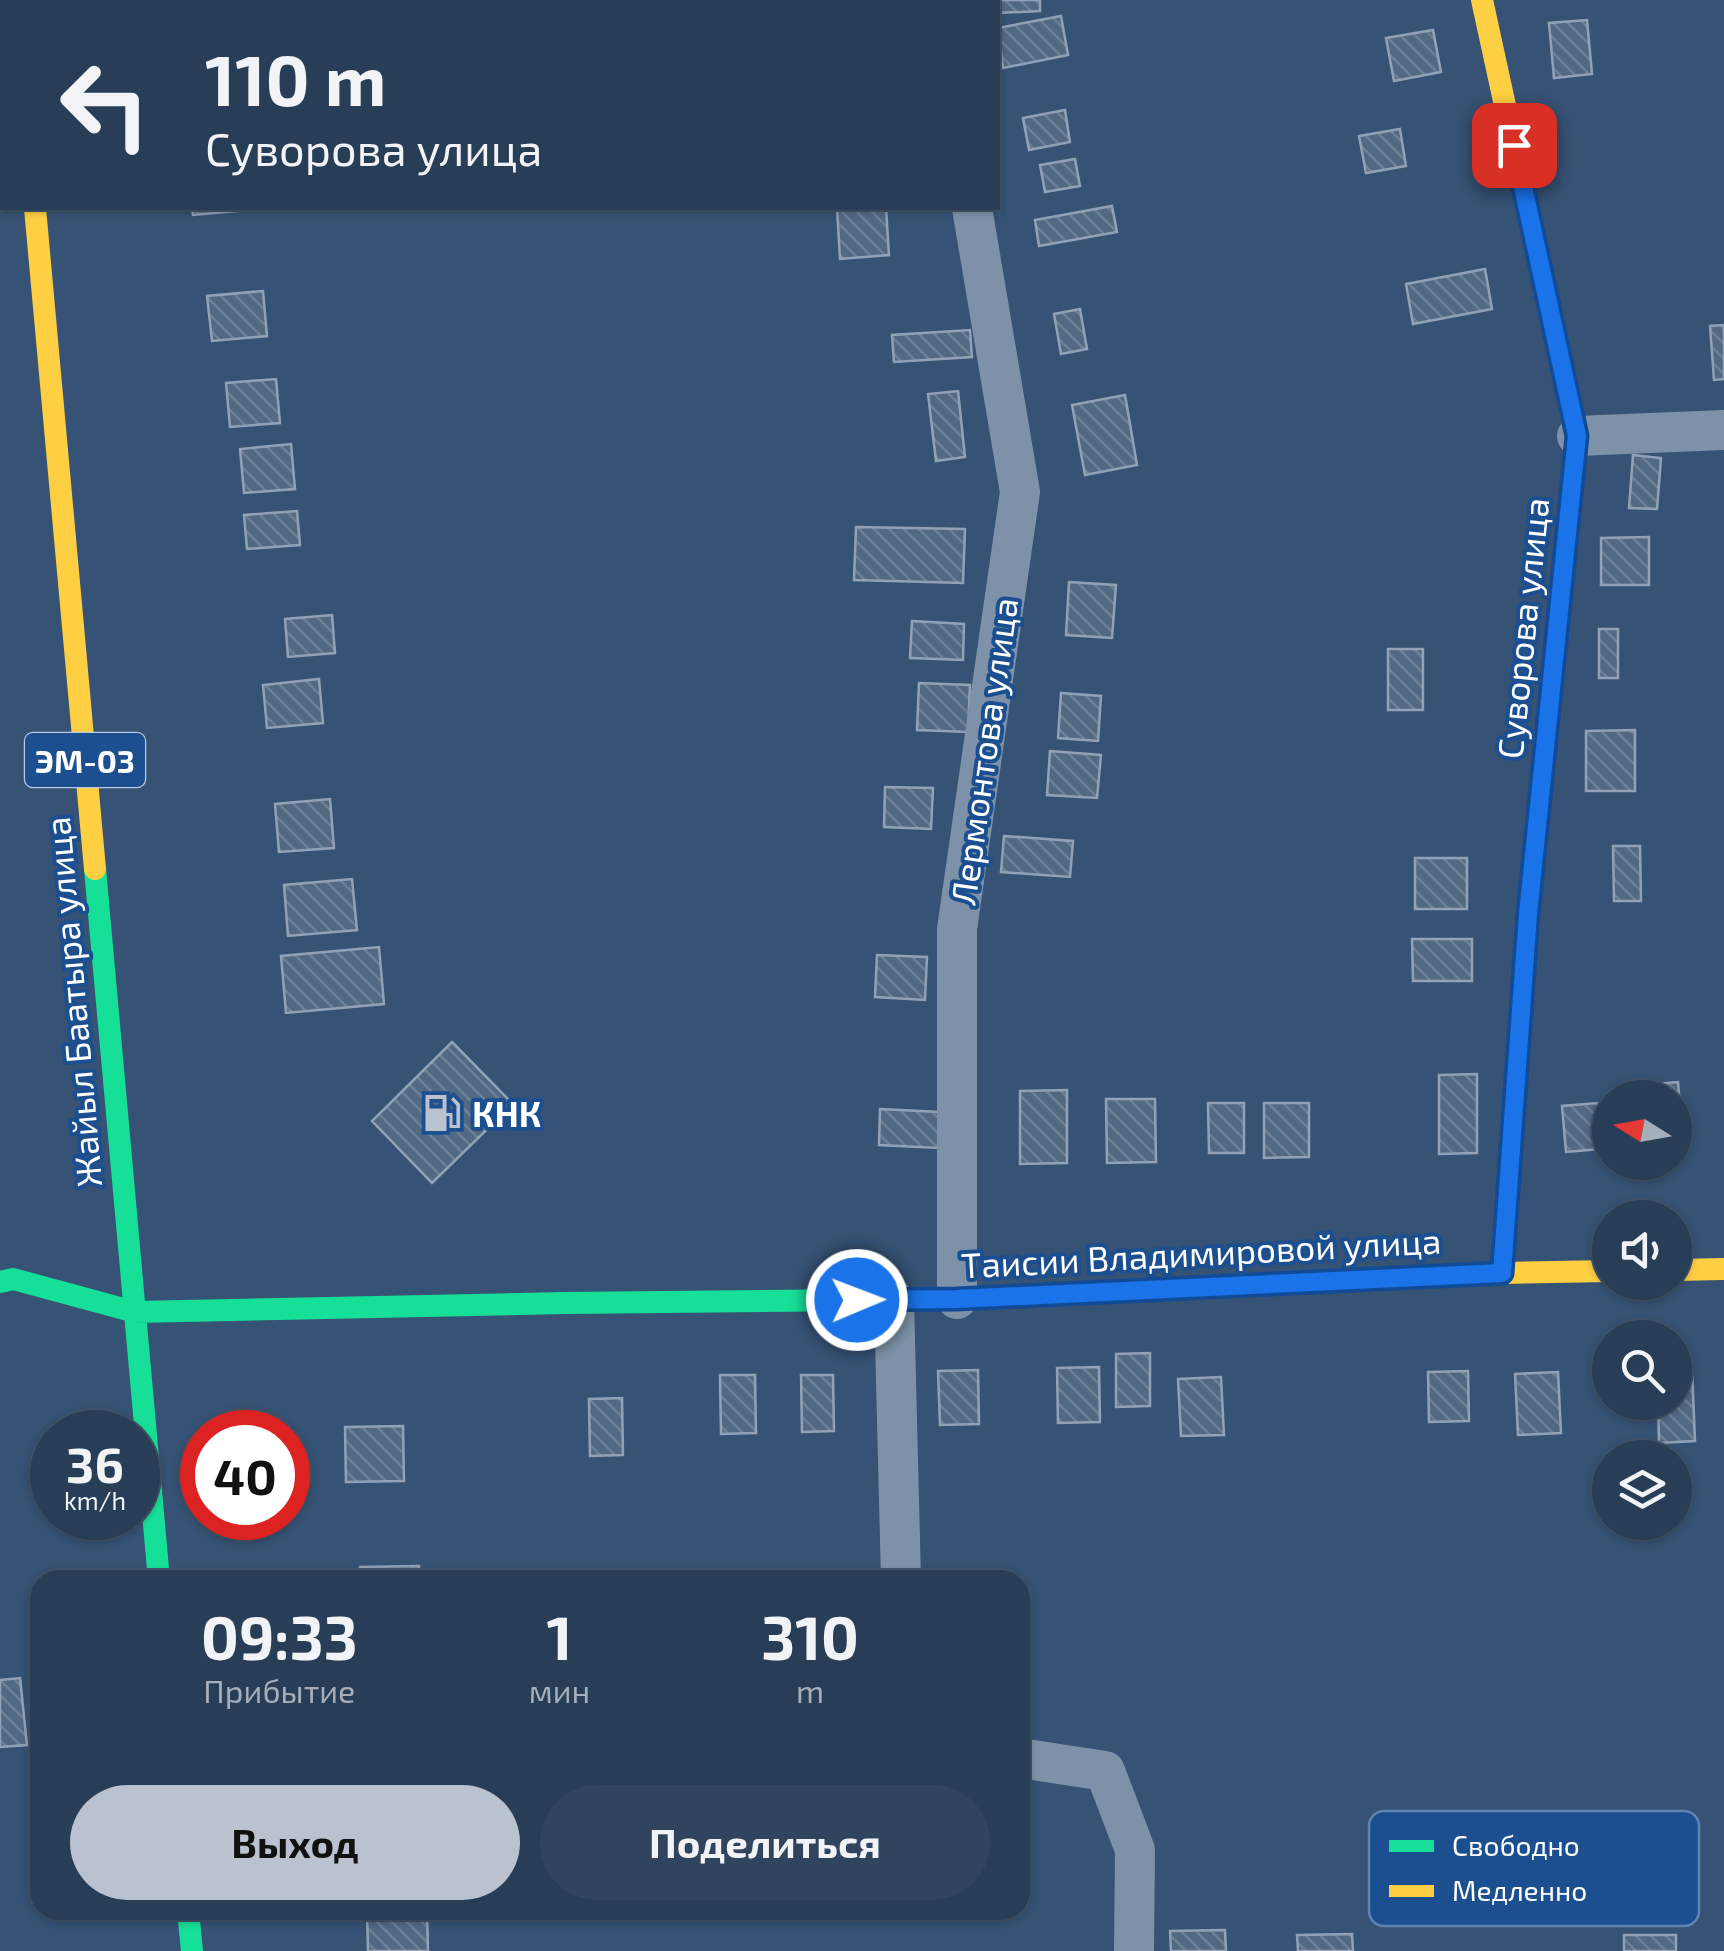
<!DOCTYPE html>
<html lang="ru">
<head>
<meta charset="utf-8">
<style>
  :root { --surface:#283e57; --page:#30455d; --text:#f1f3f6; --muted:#a5aeba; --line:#44576d; --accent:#b9c2ce }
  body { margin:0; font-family:"Exo 2",sans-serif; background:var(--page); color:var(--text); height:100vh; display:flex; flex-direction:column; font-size:38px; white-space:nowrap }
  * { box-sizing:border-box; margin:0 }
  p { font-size:32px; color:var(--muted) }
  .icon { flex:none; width:55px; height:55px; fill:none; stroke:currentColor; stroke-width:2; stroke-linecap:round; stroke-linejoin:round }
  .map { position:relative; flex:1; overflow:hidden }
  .panel { position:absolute; left:30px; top:1570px; width:1000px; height:350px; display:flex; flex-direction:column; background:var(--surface); border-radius:30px; box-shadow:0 2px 8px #0004,0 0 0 2px var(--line) }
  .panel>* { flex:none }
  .banner { position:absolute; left:0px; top:0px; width:1000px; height:210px; box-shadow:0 2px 8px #0004,0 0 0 2px var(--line); background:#283e57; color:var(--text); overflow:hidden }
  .needle { width:65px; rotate:281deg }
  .buttons { position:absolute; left:1592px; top:1080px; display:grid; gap:20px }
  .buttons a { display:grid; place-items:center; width:100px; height:100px; border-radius:50%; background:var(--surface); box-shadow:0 2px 8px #0004,0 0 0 2px var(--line); font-size:50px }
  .speed { position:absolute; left:30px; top:1410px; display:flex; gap:20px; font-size:50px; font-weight:700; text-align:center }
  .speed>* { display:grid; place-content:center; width:130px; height:130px; border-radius:50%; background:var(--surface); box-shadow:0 2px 8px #0004,0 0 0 2px var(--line); line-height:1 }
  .speed small { font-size:25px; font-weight:400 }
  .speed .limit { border:15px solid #d22; background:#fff; color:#111 }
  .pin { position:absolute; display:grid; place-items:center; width:85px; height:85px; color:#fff; margin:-42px; border-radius:20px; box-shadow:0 5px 15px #0006 }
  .me { position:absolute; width:110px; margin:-55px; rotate:89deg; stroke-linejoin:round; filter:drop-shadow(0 0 8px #0008) }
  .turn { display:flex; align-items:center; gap:35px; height:210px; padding:0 40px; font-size:45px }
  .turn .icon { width:130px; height:130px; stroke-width:2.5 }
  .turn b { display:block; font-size:70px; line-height:85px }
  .eta { display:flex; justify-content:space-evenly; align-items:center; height:170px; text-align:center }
  .eta b { font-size:60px; font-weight:700; line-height:70px }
  .cta { display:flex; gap:20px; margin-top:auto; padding:20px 40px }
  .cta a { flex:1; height:115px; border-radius:60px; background:var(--accent); color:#111; font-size:40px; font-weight:700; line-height:115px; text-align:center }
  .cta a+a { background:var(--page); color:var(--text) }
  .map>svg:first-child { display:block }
  .building { fill:url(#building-back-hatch); stroke:#92a2b6; stroke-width:2.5 }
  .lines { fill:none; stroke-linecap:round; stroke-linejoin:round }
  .street { stroke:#7d92a8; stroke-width:40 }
  .fast { stroke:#16e098; stroke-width:22 }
  .slow { stroke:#ffcf43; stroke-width:22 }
  .route-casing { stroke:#114b97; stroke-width:25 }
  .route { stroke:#1a73e8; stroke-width:18 }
  .labels { text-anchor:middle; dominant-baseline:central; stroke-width:8; stroke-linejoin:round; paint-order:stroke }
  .shield { fill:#1b4f8f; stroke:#bbcadd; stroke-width:2.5 }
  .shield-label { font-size:32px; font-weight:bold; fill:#fff }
  .street-label { font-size:35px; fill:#fff; stroke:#1b4f8f }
  .poi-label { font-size:35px; font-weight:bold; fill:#fff; stroke:#1b4f8f; text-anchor:start }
  .key { fill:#1b4f8f; stroke:#5f84b1; stroke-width:2.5 }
  .key-label { font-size:28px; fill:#fff }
</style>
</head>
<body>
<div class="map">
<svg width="1724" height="1951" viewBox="0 0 1724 1951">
  <defs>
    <pattern id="building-back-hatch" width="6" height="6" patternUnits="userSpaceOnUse" patternTransform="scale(2.5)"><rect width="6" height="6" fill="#526984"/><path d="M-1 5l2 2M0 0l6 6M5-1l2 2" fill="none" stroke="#6c8096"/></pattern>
  </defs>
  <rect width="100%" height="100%" fill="#365274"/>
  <path class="building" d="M987,0H1040V11L998,13V2H988Z
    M1061,16L1068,55L1003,68L998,28Z
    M1587,20L1592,74L1554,78L1549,23Z
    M1433,30L1441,72L1394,81L1386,38Z
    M1065,110L1070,142L1029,150L1023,118Z
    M1400,129L1406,166L1366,173L1359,136Z
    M1075,159L1080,186L1045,192L1040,165Z
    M1112,206L1117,232L1039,246L1035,220Z
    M192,208H249L250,210L193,215Z
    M837,208H886L889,255L840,259Z
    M1485,269L1492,309L1413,324L1406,284Z
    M263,291L267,336L212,341L207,296Z
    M1080,309L1087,349L1061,354L1054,314Z
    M1724,325V379L1714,380L1710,326Z
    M970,330L972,357L894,362L892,335Z
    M276,379L280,423L230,427L226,383Z
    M958,391L965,457L936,461L928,394Z
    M1125,395L1137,465L1085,475L1072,405Z
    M291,444L295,489L244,493L240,449Z
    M1633,455L1661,458L1657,509L1629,508Z
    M297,511L300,545L247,549L244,515Z
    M856,527L965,529L963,583L854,580Z
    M1649,537V585H1601V538Z
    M1069,582L1116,585L1112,638L1066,635Z
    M332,615L335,653L288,657L285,619Z
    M912,621L964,624L963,660L910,658Z
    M1599,629H1618V678H1599Z
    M1388,649H1423V710H1388Z
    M319,679L323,723L267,728L263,685Z
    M919,683L970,685L968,732L917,730Z
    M1061,693L1101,696L1098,741L1058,738Z
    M1635,730V791H1586V731Z
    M1050,751L1101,755L1097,798L1047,795Z
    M885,787L933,788L931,829L884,827Z
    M330,799L334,848L279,852L275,804Z
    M1004,836L1073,841L1070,877L1001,872Z
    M1613,846H1640L1641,901H1614Z
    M1415,858H1467V909H1415Z
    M352,879L357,930L288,936L284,885Z
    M1412,939H1472V981H1413Z
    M379,947L384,1004L286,1013L281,956Z
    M877,955L927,957L925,1000L875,997Z
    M452,1042L513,1104L432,1183L372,1121Z
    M1477,1074V1153L1439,1154V1075Z
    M1678,1082L1683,1140L1675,1141V1098H1631L1630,1086Z
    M1067,1090V1163L1020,1164V1091Z
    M1106,1099H1155L1156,1162L1107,1163Z
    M1208,1103H1244V1153H1209Z
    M1264,1103H1309V1157L1264,1158Z
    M1597,1103L1600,1149L1566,1152L1562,1106Z
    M880,1109L939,1112L938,1148L879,1145Z
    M1150,1353V1406L1116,1407V1354Z
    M1099,1367L1100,1422L1058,1423L1057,1368Z
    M1692,1369L1695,1441L1659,1443L1658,1402H1675V1370Z
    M978,1370L979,1424L940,1425L938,1371Z
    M1468,1371L1469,1421L1429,1422L1428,1372Z
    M1558,1372L1561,1433L1518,1435L1515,1374Z
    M720,1375H755L756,1433L721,1434Z
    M801,1375H833L834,1431L802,1432Z
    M1221,1377L1224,1435L1181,1436L1178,1379Z
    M622,1398L623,1455L590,1456L589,1399Z
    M403,1426L404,1481L346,1482L345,1427Z
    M419,1566V1580H360V1567Z
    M20,1678L27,1745L0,1747V1680Z
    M367,1910H427L428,1951H368Z
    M1225,1930L1226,1951H1171L1170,1931Z
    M1352,1934L1353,1951H1298L1297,1935Z
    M1624,1935H1676V1951H1624Z"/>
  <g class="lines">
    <path class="street" d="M937,0V2
      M1577,436L1724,430
      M957,1299V929L1020,492L972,208
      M894,1300L901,1580
      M1020,1758L1105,1771L1135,1850L1134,1951"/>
    <path class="fast" d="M16,0V2
      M95,869L159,1580
      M1502,1273L1528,914L1568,524
      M0,1282L13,1279L135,1312L564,1303L957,1299L1253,1285
      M188,1910L192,1951"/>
    <path class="slow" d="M1482,0L1577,436L1568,524
      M35,208L95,869
      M1675,1270L1724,1269
      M1253,1285L1502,1273L1610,1271"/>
  </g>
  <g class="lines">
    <g class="route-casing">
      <path id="route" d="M857,1300L957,1299L1502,1273L1528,914L1577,436L1514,145"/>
    </g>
    <use href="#route" class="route"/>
  </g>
  <defs>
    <g id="fuel-bare" transform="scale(3)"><path d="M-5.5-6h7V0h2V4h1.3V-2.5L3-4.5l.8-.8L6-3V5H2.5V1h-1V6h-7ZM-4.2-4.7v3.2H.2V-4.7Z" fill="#b9c2ce" stroke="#1b4f8f" stroke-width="2.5" paint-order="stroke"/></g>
  </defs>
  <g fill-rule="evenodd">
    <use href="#fuel-bare" x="442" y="1113"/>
  </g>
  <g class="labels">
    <rect class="shield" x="25" y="733" width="120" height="54" rx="8"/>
    <g class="shield-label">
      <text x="85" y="760">ЭМ-03</text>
    </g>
    <g class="street-label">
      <text transform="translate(1522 628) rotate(-84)">Суворова улица</text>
      <text transform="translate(983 751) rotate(-82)">Лермонтова улица</text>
      <text transform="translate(72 1002) rotate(-95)">Жайыл Баатыра улица</text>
      <text transform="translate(1201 1252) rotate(-3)">Таисии Владимировой улица</text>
    </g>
    <g class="poi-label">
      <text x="472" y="1113">КНК</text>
    </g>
  </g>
  <rect x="1369" y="1811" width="330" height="115" rx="15" class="key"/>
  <rect x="1389" y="1840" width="45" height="12" fill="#16e098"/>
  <rect x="1389" y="1885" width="45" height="12" fill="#ffcf43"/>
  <g class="key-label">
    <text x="1452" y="1856">Свободно</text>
    <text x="1452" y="1901">Медленно</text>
  </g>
</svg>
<div class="buttons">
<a><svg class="needle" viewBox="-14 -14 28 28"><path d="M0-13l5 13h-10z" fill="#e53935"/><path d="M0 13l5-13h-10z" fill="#a5aeba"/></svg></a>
<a><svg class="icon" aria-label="sound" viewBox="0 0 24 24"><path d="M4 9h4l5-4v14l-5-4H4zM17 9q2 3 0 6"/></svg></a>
<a><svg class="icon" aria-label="search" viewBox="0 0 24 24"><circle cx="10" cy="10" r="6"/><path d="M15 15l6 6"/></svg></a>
<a><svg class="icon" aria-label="layers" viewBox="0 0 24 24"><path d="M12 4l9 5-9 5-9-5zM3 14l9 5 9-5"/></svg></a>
</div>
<div class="speed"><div>36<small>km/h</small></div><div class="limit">40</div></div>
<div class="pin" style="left:1514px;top:145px;background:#d93025"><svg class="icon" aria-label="arrive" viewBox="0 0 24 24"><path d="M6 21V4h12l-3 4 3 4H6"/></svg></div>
<svg class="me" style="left:857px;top:1300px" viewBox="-20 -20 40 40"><circle r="17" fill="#1a73e8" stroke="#fff" stroke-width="3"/><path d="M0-11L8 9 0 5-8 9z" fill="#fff"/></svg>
<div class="banner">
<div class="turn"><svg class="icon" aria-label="left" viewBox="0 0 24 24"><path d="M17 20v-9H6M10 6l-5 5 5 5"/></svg><div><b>110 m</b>Суворова улица</div></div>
</div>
<section class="panel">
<div class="eta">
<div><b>09:33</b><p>Прибытие</p></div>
<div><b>1</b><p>мин</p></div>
<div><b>310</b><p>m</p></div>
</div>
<div class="cta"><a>Выход</a><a>Поделиться</a></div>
</section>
</div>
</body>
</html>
